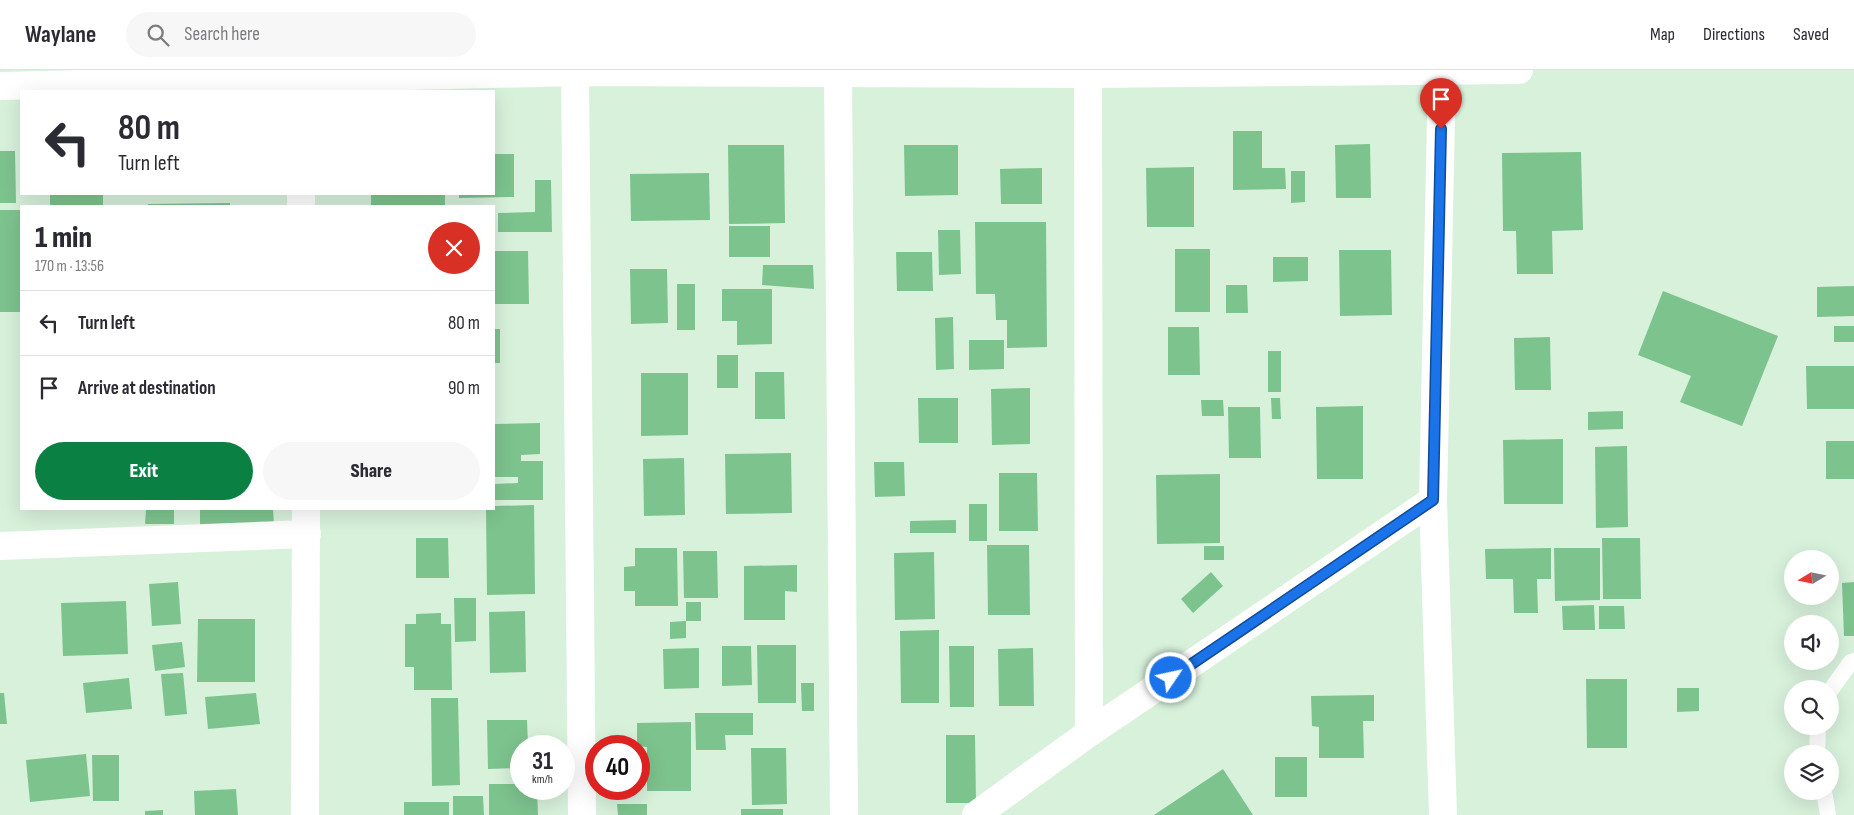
<!DOCTYPE html>
<html lang="en">
<head>
<meta charset="utf-8">
<style>
  :root { --surface:#fff; --page:#f7f7f7; --text:#2b2b33; --muted:#7c7c81; --line:#e1e1e2; --accent:#0b8043 }
  body { margin:0; font-family:"Sofia Sans Condensed",sans-serif; background:var(--page); color:var(--text); height:100vh; display:flex; flex-direction:column; font-size:19px; white-space:nowrap }
  * { box-sizing:border-box; margin:0 }
  p { font-size:16px; color:var(--muted) }
  .icon { flex:none; width:28px; height:28px; fill:none; stroke:currentColor; stroke-width:2; stroke-linecap:round; stroke-linejoin:round }
  .map { position:relative; flex:1; overflow:hidden }
  .details { position:absolute; left:20px; top:135px; width:475px; height:305px; display:flex; flex-direction:column; background:var(--surface); border-radius:0px; box-shadow:0 5px 20px #0002 }
  .details>* { flex:none }
  .hud { position:absolute; left:20px; top:20px; width:475px; height:105px; border-radius:0px; box-shadow:0 5px 20px #0002; background:#fff; color:var(--text); overflow:hidden }
  .needle { width:32px; rotate:260deg }
  .fabs { position:absolute; left:1784px; top:480px; display:grid; gap:10px }
  .fabs a { display:grid; place-items:center; width:55px; height:55px; border-radius:50%; background:var(--surface); box-shadow:0 5px 20px #0002; font-size:25px }
  .speed { position:absolute; left:510px; top:665px; display:flex; gap:10px; font-size:25px; font-weight:700; text-align:center }
  .speed>* { display:grid; place-content:center; width:65px; height:65px; border-radius:50%; background:var(--surface); box-shadow:0 5px 20px #0002; line-height:1 }
  .speed small { font-size:12px; font-weight:400 }
  .speed .limit { border:8px solid #d22; background:#fff; color:#111 }
  .pin { position:absolute; display:grid; place-items:center; width:42px; height:42px; color:#fff; margin:-51px -21px; border-radius:50% 50% 50% 0; rotate:-45deg; box-shadow:0 0 5px #0007 }
  .pin .icon { rotate:45deg }
  .me { position:absolute; width:55px; margin:-28px; rotate:56deg; stroke-linejoin:round; filter:drop-shadow(0 0 4px #0008) }
  .turn { display:flex; align-items:center; gap:18px; height:105px; padding:0 15px; font-size:22px }
  .turn .icon { width:65px; height:65px; stroke-width:2.5 }
  .turn b { display:block; font-size:35px; line-height:42px }
  .round { display:grid; place-items:center; flex:none; width:52px; height:52px; border-radius:26px; background:var(--page) }
  .summary { display:flex; align-items:center; justify-content:space-between; height:85px; padding:0 15px }
  h1 { font-size:30px; font-weight:800; line-height:38px }
  .button { display:flex; gap:10px; margin-top:auto; padding:10px 15px }
  .button a { flex:1; height:58px; border-radius:30px; background:var(--accent); color:#fff; font-size:20px; font-weight:800; line-height:58px; text-align:center }
  .button a+a { background:var(--page); color:var(--text) }
  ul { padding:0; list-style:none }
  li { display:flex; align-items:center; gap:15px; height:65px; padding:0 15px; border-top:1px solid var(--line) }
  li div { flex:1 }
  li b { display:block; font-size:19px }
  li em { font-style:normal }
  header { display:flex; align-items:center; gap:30px; box-sizing:border-box; height:70px; padding:0 25px; background:var(--surface); border-bottom:1px solid var(--line) }
  header strong { font-size:24px }
  nav { display:flex; gap:28px; margin-inline-start:auto; font-size:18px }
  .search { width:350px; height:45px; background:var(--page); display:flex; align-items:center; gap:12px; box-sizing:border-box; padding:0 18px; border-radius:28px; color:var(--muted); font-size:19px }
  .map>svg:first-child { display:block }
  .building { fill:#7dc38e }
  .lines { fill:none; stroke-linecap:round; stroke-linejoin:round }
  .service { stroke:#fff; stroke-width:16 }
  .minor { stroke:#fff; stroke-width:28 }
  .tertiary { stroke:#fff; stroke-width:28 }
  .secondary { stroke:#fff; stroke-width:28 }
  .route-casing { stroke:#114b97; stroke-width:12 }
  .route { stroke:#1a73e8; stroke-width:9 }
</style>
</head>
<body>
<header>
<strong>Waylane</strong>
<div class="search"><svg class="icon" aria-label="search" viewBox="0 0 24 24"><circle cx="10" cy="10" r="6"/><path d="M15 15l6 6"/></svg>Search here</div>
<nav><a>Map</a><a>Directions</a><a>Saved</a></nav>
</header>
<div class="map">
<svg width="1854" height="745" viewBox="0 0 1854 745">
  <rect width="100%" height="100%" fill="#d7f1db"/>
  <path class="building" d="M1233,61H1262V98H1285L1286,119L1233,120Z
    M1370,74L1371,128H1336L1335,75Z
    M728,75H784L785,153L729,154Z
    M904,75H958V125L905,126Z
    M0,81H15L16,133H0Z
    M1581,82L1583,160L1552,161L1553,204H1517L1516,161H1503L1502,83Z
    M494,84H514V127L459,128V124H494Z
    M1194,97V157H1147L1146,98Z
    M1042,98V134H1001L1000,99Z
    M1291,101H1305V132L1291,133Z
    M709,103L710,150L631,151L630,104Z
    M535,110H551L552,162H498V143L535,142Z
    M50,124H103V136H50Z
    M371,124H445V136H371Z
    M230,133V136H148V134Z
    M0,140H20L21,242H0Z
    M975,152H1046L1047,277L1007,278V250H996L995,224H976Z
    M729,156H770V187H729Z
    M938,160H960L961,204L939,205Z
    M1175,179H1210V242H1175Z
    M1339,180H1391L1392,245L1340,246Z
    M494,181H528L529,234H494Z
    M896,182H932L933,221H897Z
    M1273,187H1308V211L1273,212Z
    M763,195H813L814,219L762,215Z
    M630,199H667L668,253L631,254Z
    M677,214H695V260H677Z
    M1226,215H1247L1248,243H1226Z
    M1854,216V246L1817,247V217Z
    M722,219H772V274L737,275V251H722Z
    M1663,221L1778,266L1742,356L1680,332L1691,306L1638,285Z
    M953,247L954,299L936,300L935,248Z
    M1834,256H1854V272H1834Z
    M1168,257H1199L1200,305H1168Z
    M494,259H500V293H494Z
    M1550,267L1551,320H1515L1514,268Z
    M969,270H1004V299L969,300Z
    M1268,281H1281V322H1268Z
    M717,285H738V318H717Z
    M1806,296H1854V339H1807Z
    M755,302H784L785,349H755Z
    M641,303H688V365L641,366Z
    M1030,318V374L992,375L991,319Z
    M918,328H958V373H919Z
    M1271,328H1280L1281,349H1272Z
    M1201,330H1223L1224,346H1202Z
    M1363,336V409H1317L1316,337Z
    M1228,337H1260L1261,388H1229Z
    M1623,341V359L1588,360V342Z
    M540,353V384L521,385V391H543V430H494V414L518,413V407H494V354Z
    M1563,369V434H1504L1503,370Z
    M1826,371H1854V409H1826Z
    M1627,376L1628,457L1596,458L1595,377Z
    M791,383L792,443L726,444L725,384Z
    M684,388L685,445L644,446L643,389Z
    M874,392H904L905,426L875,427Z
    M999,403H1037L1038,461H999Z
    M1220,404V473L1157,474L1156,405Z
    M969,434H987V471H969Z
    M534,435L535,524L487,525L486,439H494V436Z
    M146,439H174V454H145Z
    M200,439H273L274,454L200,455Z
    M956,450V463H910V451Z
    M416,468H448L449,508H416Z
    M1602,468H1640L1641,529H1603Z
    M987,475H1029L1030,545H988Z
    M1204,476H1224V490H1204Z
    M635,478H677L678,536H635V521H624V497L635,496Z
    M1551,478V509H1537L1538,543H1514L1513,509H1486L1485,479Z
    M1554,478H1600V530L1555,531Z
    M683,481H717L718,528H684Z
    M934,482L935,549L895,550L894,483Z
    M797,495V522L785,521V550H744V496Z
    M1211,502L1223,516L1193,543L1181,529Z
    M178,512L181,554L152,556L149,514Z
    M1854,512V566H1844L1842,513Z
    M454,528H476V571L455,572Z
    M126,531L128,584L63,586L61,533Z
    M686,532H701V551H686V568L670,569V552L686,551Z
    M1594,535L1595,560H1563L1562,536Z
    M1599,536H1624L1625,559H1599Z
    M525,541L526,602L490,603L489,542Z
    M441,543V554H451L452,620H414V597H405V554H416V544Z
    M198,549H255V612H197Z
    M939,560V633H901L900,561Z
    M182,572L185,597L155,601L152,575Z
    M757,575H796V633H758Z
    M722,576H751L752,615L722,616Z
    M949,576H974V637H950Z
    M699,578V618L664,619L663,579Z
    M1033,578L1034,636H999L998,579Z
    M183,603L187,644L165,646L161,604Z
    M129,608L132,639L86,643L83,613Z
    M1586,609H1627V678H1587Z
    M801,613H814V641H802Z
    M1677,618H1699V641L1677,642Z
    M0,623H4L7,654H0Z
    M256,623L260,654L208,659L205,627Z
    M1374,625V651H1363L1364,688H1319V657L1312,656L1311,626Z
    M431,628H458L460,715L432,716Z
    M695,643H753V665H725L726,680H696Z
    M487,650H527L528,676H521V698L488,699Z
    M691,652V721H647V677L637,676V653Z
    M946,665H975L976,733H946Z
    M751,678H786L787,734L752,735Z
    M86,684L90,726L30,732L26,690Z
    M92,685H119V731H93Z
    M1275,687H1307V727H1275Z
    M1223,699L1253,745H1154Z
    M489,714H521V719H537L538,745H489Z
    M236,719L238,745H195L194,721Z
    M453,726H483L484,745H453Z
    M404,732H449V745H404Z
    M617,734H647V745H618Z
    M741,739H783V745H741Z
    M163,740V745H145V741Z"/>
  <g class="lines">
    <path class="service" d="M1830,621L1850,593L1854,591
      M1817,684L1818,656
      M1824,721L1828,745"/>
    <path class="minor" d="M575,2L582,745
      M838,2L844,745
      M1088,4L1089,663
      M0,476L307,464"/>
    <path class="tertiary" d="M1442,0L1433,430L1443,745
      M301,124V136
      M305,745L306,439
      M976,745L1089,663L1433,430"/>
    <path class="secondary" d="M0,16L575,2L1088,4L1519,0"/>
  </g>
  <g class="lines">
    <g class="route-casing">
      <path id="route" d="M1171,608L1433,430L1441,59"/>
    </g>
    <use href="#route" class="route"/>
  </g>
</svg>
<div class="fabs">
<a><svg class="needle" viewBox="-14 -14 28 28"><path d="M0-13l5 13h-10z" fill="#e53935"/><path d="M0 13l5-13h-10z" fill="#7c7c81"/></svg></a>
<a><svg class="icon" aria-label="sound" viewBox="0 0 24 24"><path d="M4 9h4l5-4v14l-5-4H4zM17 9q2 3 0 6"/></svg></a>
<a><svg class="icon" aria-label="search" viewBox="0 0 24 24"><circle cx="10" cy="10" r="6"/><path d="M15 15l6 6"/></svg></a>
<a><svg class="icon" aria-label="layers" viewBox="0 0 24 24"><path d="M12 4l9 5-9 5-9-5zM3 14l9 5 9-5"/></svg></a>
</div>
<div class="speed"><div>31<small>km/h</small></div><div class="limit">40</div></div>
<div class="pin" style="left:1441px;top:59px;background:#d93025"><svg class="icon" aria-label="arrive" viewBox="0 0 24 24"><path d="M6 21V4h12l-3 4 3 4H6"/></svg></div>
<svg class="me" style="left:1171px;top:608px" viewBox="-20 -20 40 40"><circle r="17" fill="#1a73e8" stroke="#fff" stroke-width="3"/><path d="M0-11L8 9 0 5-8 9z" fill="#fff"/></svg>
<div class="hud">
<div class="turn"><svg class="icon" aria-label="left" viewBox="0 0 24 24"><path d="M17 20v-9H6M10 6l-5 5 5 5"/></svg><div><b>80 m</b>Turn left</div></div>
</div>
<section class="details">
<div class="summary"><div><h1>1 min</h1><p>170 m · 13:56</p></div><a class="round" style="background:#d93025;color:#fff"><svg class="icon" aria-label="close" viewBox="0 0 24 24"><path d="M6 6l12 12M18 6L6 18"/></svg></a></div>
<ul>
<li><svg class="icon" aria-label="left" viewBox="0 0 24 24"><path d="M17 20v-9H6M10 6l-5 5 5 5"/></svg><div><b>Turn left</b></div><em>80 m</em></li>
<li><svg class="icon" aria-label="arrive" viewBox="0 0 24 24"><path d="M6 21V4h12l-3 4 3 4H6"/></svg><div><b>Arrive at destination</b></div><em>90 m</em></li>
</ul>
<div class="button"><a>Exit</a><a>Share</a></div>
</section>
</div>
</body>
</html>
